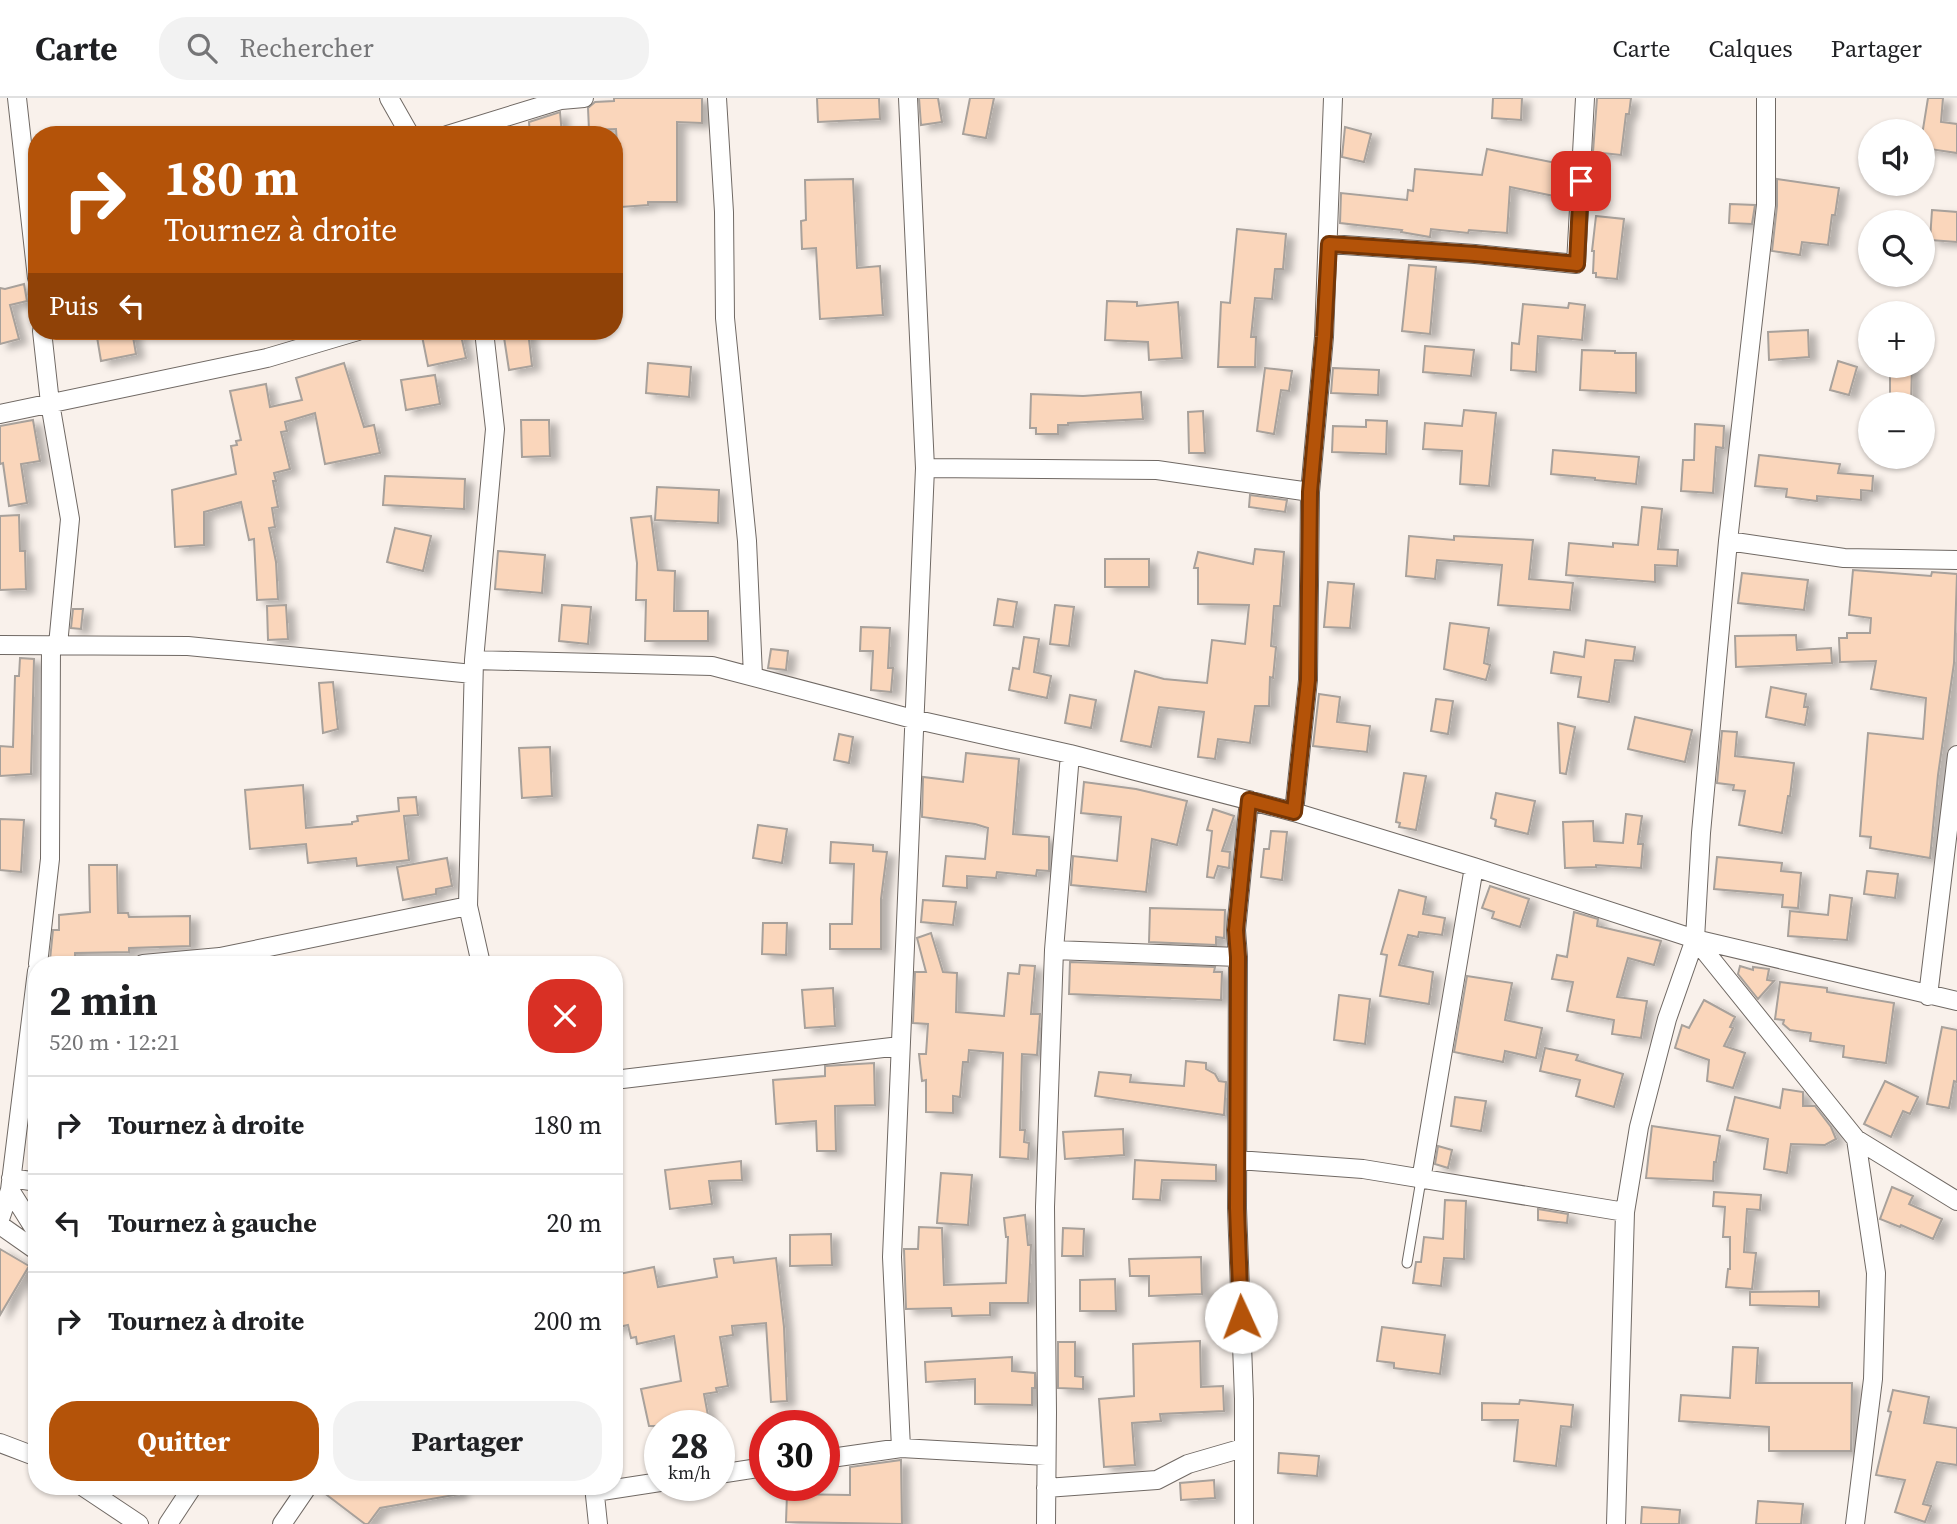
<!DOCTYPE html>
<html lang="fr">
<head>
<meta charset="utf-8">
<style>
  :root { --surface:#fff; --page:#f2f2f2; --text:#202124; --muted:#757577; --line:#e0e0e0; --accent:#b45309 }
  body { margin:0; font-family:"Source Serif 4",serif; background:var(--page); color:var(--text); height:100vh; display:flex; flex-direction:column; font-size:26px; white-space:nowrap }
  * { box-sizing:border-box; margin:0 }
  p { font-size:23px; color:var(--muted) }
  .icon { flex:none; width:38px; height:38px; fill:none; stroke:currentColor; stroke-width:2; stroke-linecap:round; stroke-linejoin:round }
  .map { position:relative; flex:1; overflow:hidden }
  .drawer { position:absolute; left:28px; top:858px; width:595px; height:539px; display:flex; flex-direction:column; background:var(--surface); border-radius:28px; box-shadow:0 2px 5px #0004 }
  .drawer>* { flex:none }
  .top-card { position:absolute; left:28px; top:28px; width:595px; height:214px; border-radius:28px; box-shadow:0 2px 5px #0004; background:#b45309; color:#fff; overflow:hidden }
  .buttons { position:absolute; left:1858px; top:21px; display:grid; gap:14px }
  .buttons a { display:grid; place-items:center; width:77px; height:77px; border-radius:50%; background:var(--surface); box-shadow:0 2px 5px #0004; font-size:35px }
  .speed { position:absolute; left:644px; top:1312px; display:flex; gap:14px; font-size:35px; font-weight:700; text-align:center }
  .speed>* { display:grid; place-content:center; width:91px; height:91px; border-radius:50%; background:var(--surface); box-shadow:0 2px 5px #0004; line-height:1 }
  .speed small { font-size:18px; font-weight:400 }
  .speed .limit { border:10px solid #d22; background:#fff; color:#111 }
  .pin { position:absolute; display:grid; place-items:center; width:60px; height:60px; color:#fff; margin:-30px; border-radius:14px; box-shadow:0 4px 10px #0006 }
  .me { position:absolute; width:77px; margin:-38px; rotate:358deg; stroke-linejoin:round; filter:drop-shadow(0 0 5px #0008) }
  .turn { display:flex; align-items:center; gap:24px; height:147px; padding:0 21px; font-size:32px }
  .turn .icon { width:91px; height:91px; stroke-width:2.5 }
  .turn b { display:block; font-size:49px; line-height:60px }
  .then { display:flex; align-items:center; height:66px; padding:0 21px; background:#0003; gap:14px; font-size:26px }
  .round { display:grid; place-items:center; flex:none; width:74px; height:74px; border-radius:28px; background:var(--page) }
  .head { display:flex; align-items:center; justify-content:space-between; height:119px; padding:0 21px }
  h1 { font-size:42px; font-weight:700; line-height:52px }
  .primary-button { display:flex; gap:14px; margin-top:auto; padding:14px 21px }
  .primary-button a { flex:1; height:80px; border-radius:28px; background:var(--accent); color:#fff; font-size:28px; font-weight:700; line-height:80px; text-align:center }
  .primary-button a+a { background:var(--page); color:var(--text) }
  ul { padding:0; list-style:none }
  li { display:flex; align-items:center; gap:21px; height:98px; padding:0 21px; border-top:2px solid var(--line) }
  li div { flex:1 }
  li b { display:block; font-size:26px }
  li em { font-style:normal }
  header { display:flex; align-items:center; gap:42px; box-sizing:border-box; height:98px; padding:0 35px; background:var(--surface); border-bottom:2px solid var(--line) }
  header strong { font-size:33px }
  nav { display:flex; gap:38px; margin-inline-start:auto; font-size:24px }
  .search { width:490px; height:63px; background:var(--page); display:flex; align-items:center; gap:18px; box-sizing:border-box; padding:0 24px; border-radius:28px; color:var(--muted); font-size:26px }
  .map>svg:first-child { display:block }
  .building { fill:#fad6bb; stroke:#a8a19b; stroke-width:2; filter:url(#shadow) }
  .lines { fill:none; stroke-linecap:round; stroke-linejoin:round }
  .service-casing { stroke:#706964; stroke-width:11 }
  .minor-casing { stroke:#706964; stroke-width:20 }
  .service { stroke:#fff; stroke-width:9 }
  .minor { stroke:#fff; stroke-width:18 }
  .route-casing { stroke:#753606; stroke-width:18 }
  .route { stroke:#b45309; stroke-width:12 }
</style>
</head>
<body>
<header>
<strong>Carte</strong>
<div class="search"><svg class="icon" aria-label="search" viewBox="0 0 24 24"><circle cx="10" cy="10" r="6"/><path d="M15 15l6 6"/></svg>Rechercher</div>
<nav><a>Carte</a><a>Calques</a><a>Partager</a></nav>
</header>
<div class="map">
<svg width="1957" height="1426" viewBox="0 0 1957 1426">
  <defs>
    <filter id="shadow"><feDropShadow dx="8" dy="4.5" stdDeviation="3.5" flood-color="#0004"/></filter>
  </defs>
  <rect width="100%" height="100%" fill="#f9f1eb"/>
  <path class="building" d="M614,0H702V25L677,24V104H648V107L621,109L616,31L589,32L588,10L595,4L614,3Z
    M817,0H879L880,21L818,24Z
    M919,0H938L942,24L921,27Z
    M970,0H994L986,40L963,36Z
    M1493,0H1522L1521,22L1492,20Z
    M1597,0H1631L1629,16H1626L1621,57L1593,54Z
    M1928,0H1943L1941,24L1957,26V55L1923,50V31Z
    M560,14L562,37H530L529,24Z
    M1345,29L1371,36L1364,64L1342,59Z
    M1487,51L1561,66L1554,98L1510,89L1507,135L1469,132L1468,135L1431,131L1430,139L1401,134L1402,132L1340,125L1341,95L1407,102L1408,92L1413,93L1415,71L1482,77Z
    M853,81L857,170L880,168L883,217L820,221L816,150L802,151L801,123L806,122L805,82Z
    M1777,81L1839,90L1835,117H1832L1828,147L1802,144L1800,157L1772,153L1777,108Z
    M1730,106L1755,107L1752,126L1729,125Z
    M1932,112L1957,114V144L1930,142Z
    M1596,118L1624,121L1617,181L1596,179V175H1593L1594,153H1592Z
    M1237,131L1286,136L1283,171H1275L1272,201L1255,200L1251,239H1256L1255,269H1218L1221,204L1230,205Z
    M1409,167L1436,169L1430,236L1402,233Z
    M24,186L27,203L10,207L19,241L0,246V190L5,191Z
    M1107,203L1137,204V208L1178,204L1182,260L1149,262L1148,244L1105,242Z
    M1569,205L1585,207L1582,242L1538,238L1536,274L1511,272L1512,245L1519,246L1523,206L1568,210Z
    M1808,232L1809,259L1769,262L1768,234Z
    M96,233H132L136,256L101,263Z
    M421,233H460L466,260L428,268Z
    M503,233H528L532,268L509,272Z
    M1425,248L1474,252L1471,278L1423,274Z
    M1582,252L1615,253V255H1636V295L1580,292Z
    M1838,263L1857,269L1849,297L1830,292Z
    M344,265L364,329L374,327L380,355L325,366L315,315L285,324L287,333L281,334L290,371L274,375L276,383H273L278,409L272,410L275,429L269,430L276,464L278,501L257,502L254,441L249,442L241,404L204,414V447L175,449L172,392L236,376L231,348L237,347L236,343L241,342L230,293L266,286L270,309L302,302L296,280Z
    M648,265L691,269L689,299L646,295Z
    M1890,268H1912L1911,306H1890Z
    M1265,270L1292,273L1289,293L1281,292L1274,336L1257,333Z
    M1333,270L1379,272L1378,297L1331,295Z
    M435,277L440,306L406,312L401,282Z
    M1141,294L1143,321L1068,325V327H1058V336H1036V330H1030L1031,296L1083,298Z
    M1464,312L1496,315L1489,388L1460,386L1462,353L1423,351L1425,325L1462,328Z
    M1203,313L1205,355H1189L1188,314Z
    M33,322L40,363L21,366L27,405L9,408L3,365L0,366V328Z
    M521,322H549L550,358L522,359Z
    M1366,322L1387,323L1386,356L1332,354L1333,328L1366,329Z
    M1695,326L1724,328L1723,350L1716,349L1713,395L1681,393L1683,362H1694Z
    M1553,352L1639,359L1636,386L1595,382V380L1551,376Z
    M1759,357L1840,366L1838,375L1873,378L1872,393L1861,392V402L1817,398V403L1786,399L1787,391L1755,388Z
    M385,378L465,381L464,411L383,407Z
    M657,389L719,392L718,425L655,422Z
    M1250,397L1287,402L1285,414L1249,409Z
    M1642,409L1662,411L1658,451L1678,452L1677,468L1655,467V484L1566,477L1569,445L1613,449V445L1638,447Z
    M19,417L20,453H25L26,491L0,492V418Z
    M651,418L658,472L675,473L674,513H708V543H645L646,502H636L637,465L631,420Z
    M395,430L431,438L423,473L387,464Z
    M1409,438L1454,442V438L1533,442L1529,481L1573,485L1570,512L1498,507L1502,467L1437,462L1435,481L1406,478Z
    M1255,451L1284,454L1280,508H1274L1271,548L1276,549L1273,580L1270,579L1269,608H1255L1250,645L1218,641L1215,661L1198,659L1204,614L1159,609L1151,649L1121,643L1135,573L1164,581L1207,585L1212,542L1245,546L1249,507L1198,506V470H1194L1198,454L1253,466Z
    M498,453L545,457L542,495L495,491Z
    M1105,461H1149V489H1105Z
    M1853,472L1931,478L1932,474L1957,476L1954,565L1938,677L1930,760L1870,750L1871,739L1860,738L1868,635L1923,641L1926,600L1871,591L1876,563L1840,564L1839,540H1847V535H1870L1871,520L1849,517Z
    M1742,475L1808,482L1804,512L1738,505Z
    M1328,484L1354,486L1350,530L1324,529Z
    M998,501L1017,504L1013,529L994,527Z
    M286,507L288,541L268,542L267,508Z
    M562,507L591,509L588,546L559,543Z
    M1055,507L1074,509L1069,548L1050,546Z
    M73,511H83L81,531L71,530Z
    M1450,525L1489,530L1484,565L1490,567L1486,582L1444,571Z
    M861,529L890,530L888,570H893L891,594L871,592L873,553H860Z
    M1796,537L1797,552L1831,550L1832,565L1736,569L1735,538Z
    M1024,539L1039,541L1034,574L1051,578L1047,600L1009,592L1013,570L1019,571Z
    M1586,542L1635,549L1633,563L1615,562L1609,604L1578,599L1581,579L1551,575L1554,554L1584,559Z
    M771,551L788,553L786,572L768,570Z
    M20,560L34,561L31,676L0,678V648L13,649L15,578H19Z
    M333,584L338,631L323,635L319,585Z
    M1771,589L1806,596L1804,609H1808L1805,627L1766,619Z
    M1319,596L1340,599L1337,624L1370,628L1367,654L1313,648Z
    M1070,597L1096,602L1091,630L1065,625Z
    M1436,601L1453,603L1448,636L1431,633Z
    M1635,619L1692,632L1685,664L1628,651Z
    M1558,625L1575,629L1566,676L1560,675Z
    M1722,633L1737,634L1735,658L1794,665L1790,698H1788L1782,735L1739,727L1745,693L1733,692L1734,687L1717,685Z
    M839,636L853,639L849,665L834,662Z
    M550,649L552,698L522,700L519,650Z
    M966,655L1019,661L1013,736L1049,739V773L1037,772L1036,778L997,774L996,780L967,778V790L943,788L946,758L985,761L988,730L975,726L922,719L923,679L963,684Z
    M1404,675L1426,678L1416,732L1399,729L1400,725L1396,724Z
    M1084,684L1136,691L1187,703L1177,747L1152,741L1146,794L1071,787L1073,758L1117,763L1121,719L1081,715Z
    M303,687L306,730L352,726V724L358,723L357,718L399,713L398,700L416,699L418,717L404,718L409,762L357,768L356,760L308,765L306,746L250,751L245,692Z
    M1496,695L1535,703L1528,736L1495,728L1496,722L1491,720Z
    M1213,711L1234,718L1222,753L1230,754L1229,770L1218,768L1214,780L1207,779L1212,733L1207,732Z
    M1626,716L1642,718L1638,746H1643L1641,770L1596,767V769L1565,770L1563,724L1593,723L1594,743L1623,745Z
    M0,721L24,722L21,774L0,772Z
    M758,727L787,731L782,765L753,760Z
    M1271,733L1287,734L1282,782L1261,779L1264,751H1269Z
    M831,744L873,747V753L887,754L881,801V851H830V826H852L854,766L830,765Z
    M1717,759L1782,765L1781,773L1801,775L1798,810L1782,809L1783,797L1714,791Z
    M447,760L452,788L436,791V796L403,802L397,769Z
    M89,767H117L118,815H128L129,819L190,818V848L129,850V854L75,855V861L50,862L53,832H59V817L90,814Z
    M1867,773L1898,776L1895,800L1864,796Z
    M1490,788L1529,801L1520,829L1492,820L1494,814L1482,810Z
    M1399,792L1426,799L1423,816L1445,820L1442,837L1419,834L1418,839L1408,837L1399,867L1433,874L1429,906L1380,898L1387,857L1381,856Z
    M1830,797L1852,800L1847,842L1788,838L1790,813L1828,817Z
    M923,802L956,804L953,827L921,824Z
    M1150,810L1225,812L1224,840L1216,839V847L1149,844Z
    M1574,814L1598,821L1597,828L1661,843L1654,867L1628,860L1617,899L1647,903L1641,940L1612,936L1614,922L1567,913L1573,884L1552,881L1557,857L1567,859Z
    M763,825H787L786,857L762,856Z
    M931,835L943,874L957,875L956,914L1004,918L1008,875L1019,876L1020,867L1035,868L1031,916H1040L1037,957L1022,956L1020,1032H1025L1024,1044L1029,1045L1028,1061L1000,1059L1003,955L969,952L968,964H963L960,999L953,998V1015L926,1014V982L922,983L919,956H926L928,926L913,925L915,874H926L917,840Z
    M1070,864L1215,869L1214,874H1222L1221,902L1069,896Z
    M1740,868L1753,872V869L1769,871L1767,882L1774,883L1758,901L1738,876Z
    M1467,878L1512,885L1505,922L1542,930L1536,960L1505,953L1503,964L1454,954Z
    M1780,884L1827,890V894L1894,905L1886,965L1843,959L1844,948L1810,943L1811,935L1790,932L1783,926L1784,922L1775,921Z
    M833,890L835,928L805,930L802,892Z
    M1339,897L1370,901L1365,946L1334,942Z
    M1704,902L1735,919L1730,929L1733,930L1724,948L1745,955L1733,990L1707,983L1709,962L1675,950L1682,927L1689,930Z
    M1942,929L1957,932V984L1954,983L1949,1010L1927,1006Z
    M1545,950L1578,957L1576,962L1623,976L1614,1009L1576,998L1580,982L1540,973Z
    M1186,963L1206,965V971L1215,976L1219,983L1226,984L1224,1017L1095,998L1099,974L1131,977L1130,984L1184,988Z
    M874,965L875,1007L835,1008L836,1053H817L816,1023L776,1026L773,982L825,978V968Z
    M1885,983L1918,999L1910,1016L1903,1013L1891,1039L1864,1026Z
    M1783,991L1803,994V1008H1815L1831,1029L1836,1041L1825,1047L1791,1046L1787,1075L1764,1071L1768,1041L1727,1032L1735,999L1780,1010Z
    M1455,999L1486,1003L1481,1033L1451,1028Z
    M1652,1028L1720,1038L1716,1064H1714L1713,1083L1646,1080Z
    M1123,1031L1124,1057L1065,1061L1063,1034Z
    M1438,1048L1452,1052L1448,1070L1435,1066Z
    M1135,1062L1216,1067V1083L1162,1082L1160,1102L1133,1101Z
    M741,1063L742,1082L709,1083L712,1106L670,1111L665,1072Z
    M941,1075L972,1077L968,1127L937,1125Z
    M1892,1089L1913,1098L1909,1106L1942,1121L1933,1141L1901,1127L1900,1129L1880,1121Z
    M1714,1094L1761,1097L1760,1112L1747,1111L1744,1154L1756,1155L1752,1191L1726,1189L1728,1171H1730V1139H1723L1725,1109L1713,1108Z
    M1445,1102L1466,1103L1464,1161L1444,1160L1441,1188L1413,1185L1416,1164H1421L1424,1139L1443,1141Z
    M1538,1111L1568,1116L1567,1125L1538,1122Z
    M1025,1117L1028,1147H1031L1028,1205H990V1217L952,1218L951,1210L906,1211L904,1151H918L919,1129L942,1130L944,1187L1006,1185L1008,1139H1006L1004,1120Z
    M1063,1130L1084,1131L1083,1158H1062Z
    M831,1136L832,1167L790,1168V1137Z
    M0,1151L29,1168L0,1217Z
    M733,1159L734,1165L776,1160L784,1229L787,1303L771,1304L766,1225L732,1228L733,1237L720,1239L728,1288L716,1290L717,1294L704,1296L709,1323L692,1327L693,1328H649L641,1291L681,1283L674,1238L637,1246L636,1239L631,1240L628,1227L614,1230V1177L654,1169L658,1189L717,1179L714,1161Z
    M1201,1159L1202,1196L1149,1198V1178H1130L1129,1161Z
    M1115,1181L1116,1213H1080V1182Z
    M1819,1193V1209L1750,1207V1194Z
    M1382,1229L1445,1237L1440,1276L1394,1270V1265L1377,1263Z
    M1200,1243L1201,1289L1223,1288L1224,1313L1160,1316L1161,1323L1132,1325L1135,1367L1104,1369L1099,1301L1134,1298L1133,1246Z
    M1058,1244H1075V1278L1083,1279V1291L1058,1290Z
    M1733,1249L1758,1250L1756,1285H1852L1851,1353H1769V1329L1679,1323L1681,1297L1730,1300Z
    M1012,1259V1273L1035,1275V1290H1032V1307L975,1306V1281L926,1284L925,1264Z
    M1893,1292L1929,1299L1924,1325L1957,1330V1367L1937,1364L1923,1406L1931,1408L1925,1424L1895,1414L1905,1382L1876,1377L1891,1314L1888,1313Z
    M1520,1302L1573,1307L1571,1329L1561,1328L1556,1368L1514,1363L1518,1322H1482V1305L1519,1306Z
    M1279,1355L1319,1358L1317,1378L1278,1375Z
    M901,1362L902,1426L786,1424L787,1396L850,1397V1369Z
    M1214,1382L1215,1400L1181,1402L1180,1385Z
    M319,1388H459L460,1396L380,1410L368,1426H365L319,1391Z
    M1758,1403L1803,1406L1801,1426H1756Z
    M1642,1409L1680,1412L1679,1426H1641Z"/>
  <g class="lines">
    <g class="service-casing">
      <path id="service" d="M1407,1165L1421,1082"/>
    </g>
    <g class="minor-casing">
      <path id="minor" d="M17,0L37,180
        M389,0L410,37
        M717,0L724,114L725,220L747,443L753,578
        M447,37L561,2L584,0
        M1329,146L1475,156L1576,166L1585,0
        M42,233L50,305L70,421L58,547
        M0,316L267,260L358,233
        M925,370L1157,372L1310,394
        M1728,443L1844,460L1957,462
        M0,547L188,548L473,576
        M474,562L712,568L913,621L1070,656L1294,714L1474,769L1695,841L1957,903
        M1294,714L1308,582L1310,394L1324,239L1333,0
        M1695,841L1856,1041L1957,1103
        M1054,852L1238,859
        M38,866L50,761L51,547
        M143,866L220,859L468,808
        M481,866L468,808L474,562L495,331L484,233
        M1928,898L1957,657
        M614,982L900,948
        M1238,1062L1363,1071L1625,1114
        M11,1080L37,1084
        M1421,1082L1474,769
        M10,1092L37,1135
        M0,1121L10,1092L37,873
        M0,1127L37,1153
        M0,1345L37,1359
        M901,1350L892,1159L925,370L908,0
        M824,1361L901,1350L1046,1358
        M719,1376L765,1369
        M82,1388L139,1426
        M594,1388L598,1426
        M1046,1390L1157,1382L1188,1366L1243,1350
        M595,1394L660,1384
        M168,1426L193,1388
        M282,1426L308,1388
        M1046,1426L1047,1314L1045,1109L1054,852L1070,656
        M1244,1426V1301L1237,1110L1238,859L1236,832L1249,702
        M1616,1426L1625,1114L1639,1029L1667,921L1695,841L1701,735L1728,443L1766,107V0
        M1855,1426L1873,1281L1876,1175L1856,1041"/>
    </g>
    <use href="#service" class="service"/>
    <use href="#minor" class="minor"/>
  </g>
  <g class="lines">
    <g class="route-casing">
      <path id="route" d="M1241,1219L1237,1110L1238,859L1236,832L1249,702L1294,714L1308,582L1310,394L1324,239L1329,146L1475,156L1577,166L1581,83"/>
    </g>
    <use href="#route" class="route"/>
  </g>
</svg>
<div class="buttons">
<a><svg class="icon" aria-label="sound" viewBox="0 0 24 24"><path d="M4 9h4l5-4v14l-5-4H4zM17 9q2 3 0 6"/></svg></a>
<a><svg class="icon" aria-label="search" viewBox="0 0 24 24"><circle cx="10" cy="10" r="6"/><path d="M15 15l6 6"/></svg></a>
<a>+</a>
<a>−</a>
</div>
<div class="speed"><div>28<small>km/h</small></div><div class="limit">30</div></div>
<div class="pin" style="left:1581px;top:83px;background:#d93025"><svg class="icon" aria-label="arrive" viewBox="0 0 24 24"><path d="M6 21V4h12l-3 4 3 4H6"/></svg></div>
<svg class="me" style="left:1241px;top:1219px" viewBox="-20 -20 40 40"><circle r="19" fill="#fff"/><path d="M0-13L10 11 0 6-10 11z" fill="#b45309"/></svg>
<div class="top-card">
<div class="turn"><svg class="icon" aria-label="right" viewBox="0 0 24 24"><path d="M7 20v-9h11M14 6l5 5-5 5"/></svg><div><b>180 m</b>Tournez à droite</div></div>
<div class="then">Puis<svg class="icon" aria-label="left" viewBox="0 0 24 24"><path d="M17 20v-9H6M10 6l-5 5 5 5"/></svg></div>
</div>
<section class="drawer">
<div class="head"><div><h1>2 min</h1><p>520 m · 12:21</p></div><a class="round" style="background:#d93025;color:#fff"><svg class="icon" aria-label="close" viewBox="0 0 24 24"><path d="M6 6l12 12M18 6L6 18"/></svg></a></div>
<ul>
<li><svg class="icon" aria-label="right" viewBox="0 0 24 24"><path d="M7 20v-9h11M14 6l5 5-5 5"/></svg><div><b>Tournez à droite</b></div><em>180 m</em></li>
<li><svg class="icon" aria-label="left" viewBox="0 0 24 24"><path d="M17 20v-9H6M10 6l-5 5 5 5"/></svg><div><b>Tournez à gauche</b></div><em>20 m</em></li>
<li><svg class="icon" aria-label="right" viewBox="0 0 24 24"><path d="M7 20v-9h11M14 6l5 5-5 5"/></svg><div><b>Tournez à droite</b></div><em>200 m</em></li>
</ul>
<div class="primary-button"><a>Quitter</a><a>Partager</a></div>
</section>
</div>
</body>
</html>
